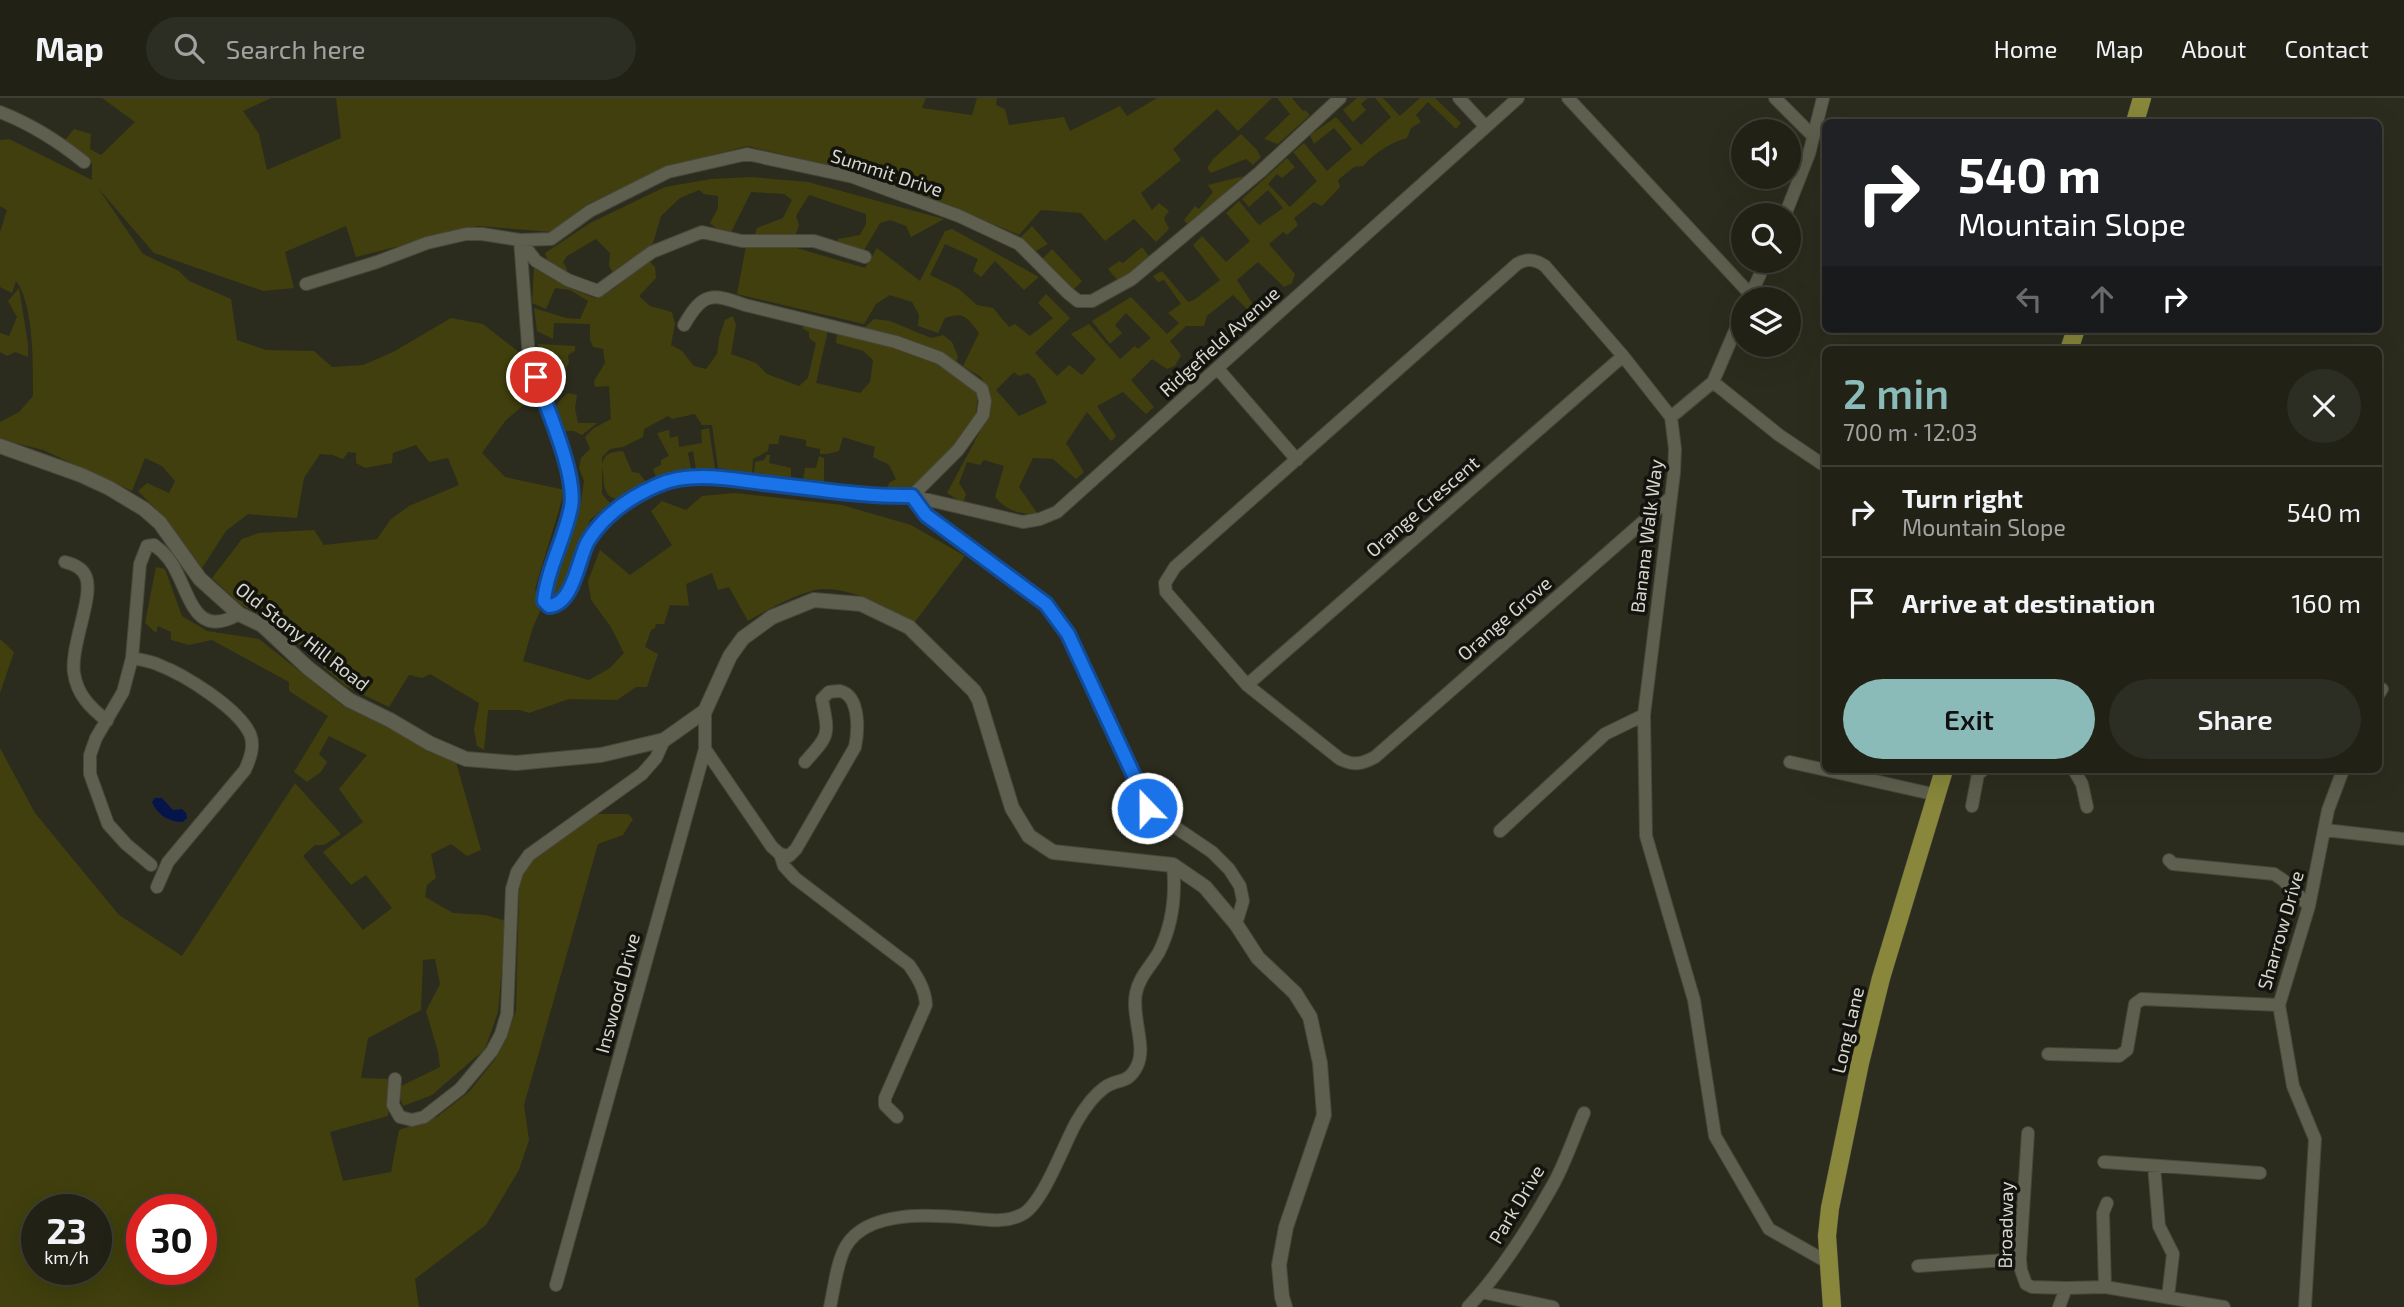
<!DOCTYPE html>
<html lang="en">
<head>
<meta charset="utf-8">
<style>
  :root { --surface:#212116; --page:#2d2e23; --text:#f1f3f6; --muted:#a2a3a1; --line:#3e3e35; --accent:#8bbbb9 }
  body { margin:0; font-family:"Exo 2",sans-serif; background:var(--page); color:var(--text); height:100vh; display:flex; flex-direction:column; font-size:26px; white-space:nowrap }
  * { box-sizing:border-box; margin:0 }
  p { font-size:23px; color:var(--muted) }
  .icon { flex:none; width:38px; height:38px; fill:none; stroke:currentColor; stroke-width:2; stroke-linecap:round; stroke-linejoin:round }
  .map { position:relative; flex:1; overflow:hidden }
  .panel { position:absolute; left:1822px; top:248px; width:560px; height:427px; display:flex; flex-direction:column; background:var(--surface); border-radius:10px; box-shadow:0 7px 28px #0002,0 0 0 2px var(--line) }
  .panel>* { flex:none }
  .guide { position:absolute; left:1822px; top:21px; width:560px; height:214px; border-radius:10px; box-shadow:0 7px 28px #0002,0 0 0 2px var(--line); background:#202124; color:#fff; overflow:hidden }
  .fabs { position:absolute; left:1731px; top:21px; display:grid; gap:14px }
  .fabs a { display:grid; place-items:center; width:70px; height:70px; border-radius:50%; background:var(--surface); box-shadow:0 7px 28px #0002,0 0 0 2px var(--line); font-size:35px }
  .speed { position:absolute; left:21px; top:1096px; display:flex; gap:14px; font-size:35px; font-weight:700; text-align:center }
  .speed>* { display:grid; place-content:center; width:91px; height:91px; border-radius:50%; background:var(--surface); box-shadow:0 7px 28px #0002,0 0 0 2px var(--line); line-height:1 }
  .speed small { font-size:18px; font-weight:400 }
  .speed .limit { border:10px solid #d22; background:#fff; color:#111 }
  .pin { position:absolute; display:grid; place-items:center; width:60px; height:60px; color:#fff; margin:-30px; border:4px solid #fff; border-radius:50%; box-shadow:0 2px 7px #0007 }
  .me { position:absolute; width:77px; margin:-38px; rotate:338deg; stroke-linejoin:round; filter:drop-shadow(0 0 5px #0008) }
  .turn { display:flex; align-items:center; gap:24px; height:147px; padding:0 21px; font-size:32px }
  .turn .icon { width:91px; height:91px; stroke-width:2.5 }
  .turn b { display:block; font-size:49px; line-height:60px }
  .lanes { display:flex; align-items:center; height:66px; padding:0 21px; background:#0003; justify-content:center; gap:35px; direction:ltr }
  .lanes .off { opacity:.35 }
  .round { display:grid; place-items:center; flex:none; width:74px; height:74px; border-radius:37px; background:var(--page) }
  .head { display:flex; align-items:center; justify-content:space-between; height:119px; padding:0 21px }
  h1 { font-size:42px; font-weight:600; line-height:52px; color:var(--accent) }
  .cta { display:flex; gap:14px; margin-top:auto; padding:14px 21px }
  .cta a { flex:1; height:80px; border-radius:42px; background:var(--accent); color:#111; font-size:28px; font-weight:600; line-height:80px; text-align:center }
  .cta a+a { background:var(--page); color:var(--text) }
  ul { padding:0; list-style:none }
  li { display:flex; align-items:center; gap:21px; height:91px; padding:0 21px; border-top:2px solid var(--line) }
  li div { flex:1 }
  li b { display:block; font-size:26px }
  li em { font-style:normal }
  header { display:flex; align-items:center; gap:42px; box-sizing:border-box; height:98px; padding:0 35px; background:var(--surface); border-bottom:2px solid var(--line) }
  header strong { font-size:33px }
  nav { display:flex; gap:38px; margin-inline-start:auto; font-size:24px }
  .search { width:490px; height:63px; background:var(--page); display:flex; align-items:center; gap:18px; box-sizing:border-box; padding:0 24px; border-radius:38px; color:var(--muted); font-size:26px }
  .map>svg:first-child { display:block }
  .green { fill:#403f0d; fill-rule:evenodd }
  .water { fill:#05154a }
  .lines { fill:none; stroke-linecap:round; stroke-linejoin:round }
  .minor-casing { stroke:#47473b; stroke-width:14 }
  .tertiary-casing { stroke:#47473b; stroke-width:16 }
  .primary-casing { stroke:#47473b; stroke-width:19 }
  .minor { stroke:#5f5f4f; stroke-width:12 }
  .tertiary { stroke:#5f5f4f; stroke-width:14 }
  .primary { stroke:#88873b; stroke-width:18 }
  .route-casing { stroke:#114b97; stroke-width:18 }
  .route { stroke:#1a73e8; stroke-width:12 }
  .labels { text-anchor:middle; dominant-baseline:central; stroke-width:7; stroke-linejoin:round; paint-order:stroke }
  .street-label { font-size:19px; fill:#d7d7ce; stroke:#14140e }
</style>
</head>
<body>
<header>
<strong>Map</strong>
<div class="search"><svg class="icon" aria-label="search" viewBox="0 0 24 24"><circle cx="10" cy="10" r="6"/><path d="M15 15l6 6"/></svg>Search here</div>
<nav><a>Home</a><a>Map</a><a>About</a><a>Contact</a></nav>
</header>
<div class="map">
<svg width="2404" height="1209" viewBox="0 0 2404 1209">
  <rect width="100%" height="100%" fill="#2c2c1e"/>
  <path class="green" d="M102,0H271L243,13L259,36L267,72L341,40L336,0H926L922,10L972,17L977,0H997L996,7L1005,11L1009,27L1064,19L1070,33L1120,8L1127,18L1157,0H1272L1238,33L1217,11L1173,51L1181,62L1141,95L1152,112L1159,105L1169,113L1164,120L1169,131L1156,144L1134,121L1105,143L1081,115L1041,112L1019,137L955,110L857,74L747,48L666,69L586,107L551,134L479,128L356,159L346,128L285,154L294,190L263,193L154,155L98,90L143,156L179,173L189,183L231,201L237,242L266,252L314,253L332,269L363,267L393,254L451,220L483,226L520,255L507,279L525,306L506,322L482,355L505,379L565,392L535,491L542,509L533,529L523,563L589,582L610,570L624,555L611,529L591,502L588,483L600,452L630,477L672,447L651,413L662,403L686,412L702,398L735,395L842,407L911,427L965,458L914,525C886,509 857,491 823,491C805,491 765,513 748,523L729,489L718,492L712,475L686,486L689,508L670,507L664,526H656L655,530L651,532L645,549L658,556L647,589H636L617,602L569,601L529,615L520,612H488L484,652L477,648L474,632L479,605L430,576L422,580L409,577L389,609L345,588L273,523L241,507L212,480L242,441L259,435L314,432L324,447L377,441L391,421L409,408L459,387L448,360L429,364L416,347L393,355L392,365L365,370L356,365V355L348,354L343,361L333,357L320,356L304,380L297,420L248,416L226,433L202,470L168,423L138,393L147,385L169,395L175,383L162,368L145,360L132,393L43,352L0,341V324L19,314L33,298C33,270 34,205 16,183L12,195L0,189V134L7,112L0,108V42L9,41L92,82V66L65,42L74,31L91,36L90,51L101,57L135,24Z
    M1277,0H1292L1303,13L1305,12L1310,17L1278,46L1264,41L1290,16Z
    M1357,0H1368L1361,6L1366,12L1353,24L1343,12Z
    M1375,0H1383L1400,18L1420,0H1435L1461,25L1456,31L1428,4L1416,17L1421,24L1411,30L1407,40C1389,45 1375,55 1363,68L1354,69L1338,82L1340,89L1322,108L1314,104L1294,120L1298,127L1287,137L1283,134L1269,146L1295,176L1292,185L1284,189L1258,164L1237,182L1258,214L1251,215L1233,197L1207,218L1204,228H1186L1170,243L1181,257L1175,268L1167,271L1152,261L1131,282L1154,309L1146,316L1123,294L1097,308L1116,338L1111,343L1087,314L1066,345L1084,374L1076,381L1053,361L1033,360L1019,389L1037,415C1020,418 1005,411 995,399L1004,368L984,362L980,367L967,364L959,385L966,396L963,405L947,395L990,315V298L981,279L963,268L979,235C967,220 965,213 945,220L938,235L918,228L919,217L912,204L890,197L876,206L864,226L737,196L746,148L783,146L865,170L877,150L920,183L945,133L952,131L1039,179L1024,192L995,163L981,179L973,173L978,161L945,146L930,177L959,191L977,207L993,210L1009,229L1015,226L1030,238L1053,220L1038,205L1046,196L1070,220L1035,255L1057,278L1069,267L1082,277L1096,261L1071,236L1089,226L1120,261L1135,248L1138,251L1151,240L1126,215L1115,227L1122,235L1110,246L1092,223L1131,199L1167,236L1179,225L1168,215L1181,206L1164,182L1158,184L1153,178L1162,173L1188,204L1194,202L1220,182L1193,147L1202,138L1226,164L1250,143L1226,115L1239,103L1259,127L1283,110L1268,92L1249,109L1242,101L1287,60L1295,69L1282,80L1277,76L1268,86L1290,109L1317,83L1293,54L1304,45L1327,73L1352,51L1334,30L1314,46L1310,37L1336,19L1361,47L1391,19ZM1014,274L1019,278L1028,275L1035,281L1047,305L1019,318L996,292Z
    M1241,36L1257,52L1261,59L1253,67L1246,61L1211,75L1207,70L1213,61Z
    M1244,78L1189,128L1184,122L1195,108L1199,111L1213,94L1208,87Z
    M752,79L808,84L944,121L911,139L906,128L890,122L880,125L863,154L837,146L838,141L860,137L866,126V116L809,97L796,118L799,127L795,139H754L757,130L783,120L792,102L784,96L751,94L731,134L716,130L710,125L718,110V98L704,96L699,92L680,100L661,118L653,145L614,176L609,168L610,155L596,141L567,158L563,164L567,171L566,176L549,167L545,155L590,125L665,89L711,81Z
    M1032,128L1048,146L1034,154L1019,141Z
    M1142,149L1151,161L1120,185L1108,171L1119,163L1123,165Z
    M1052,151L1082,183L1070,195L1040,163Z
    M649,163L655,169L656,180L639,198L650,208L672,214L675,226L671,247L682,253L694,268L706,271L717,256L719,240L725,222L733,218L736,227L731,256L756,265L767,276L799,288L808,280L816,245L809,240V234L802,230L808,226L828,232L816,285L860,295L870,284L873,262L863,253L836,245L837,233L937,263L978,292L976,317L951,356L914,390L904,393L887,391L889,385L896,381C887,361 890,368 873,359L875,349L843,339L839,353L828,356H820V351L806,348V342L780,337L778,346H769L768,353L753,361L752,376L718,370L712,327H702L695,316L672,321L668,318L644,331L643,339L623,349L610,351L602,359V366C605,355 611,354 623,353L632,374L639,375L646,384L625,394L618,401C601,400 605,382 602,369V396L610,405L590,422L564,491L556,498L551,493L581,404L584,383L579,370L581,360L590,351L585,339L594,330L611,321L609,288L595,289L594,283L605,265L603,251L593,249L590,242V226L554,225L553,241L537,233L534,210L566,220L580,221L588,203L570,192L555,190L546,211L532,205L534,170L565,188L595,200L612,192Z
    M19,190L28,246V259L15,254L7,258L0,254V235L9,238L17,219L8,203Z
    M874,221L890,223L931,240L943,237L952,244L958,259L956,265L862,232Z
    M538,246L575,248V253L568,257L569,265L561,279L545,281L540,268Z
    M568,295L577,297L575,310L578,325H597L582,337L574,333H566C552,317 551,308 568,295Z
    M709,330L715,371L696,372L693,353L688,355L691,371L656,379L653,371L661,367V362L669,358L657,335L669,332L670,340L678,338L679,349L702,345L701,332Z
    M767,357H770L769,365L791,370V381L754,375L755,364L764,362Z
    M819,358L824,360V383L827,386L803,383L805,370H816Z
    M156,469L165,471L182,518L207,533L259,541L342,607L456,664L481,752L467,758L451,746L431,756L436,780L427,787L425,799L453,815L485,817L506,823L498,914L485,951L432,997L403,1008L400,999L401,988L440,969L438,954L426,913L440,886L435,861L423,862L421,912L368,940L361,980L391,981L388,1018L330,1034L343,1083L391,1074L399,1032L437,1019L469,994L496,960L507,939L516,912L519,793L522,774L533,759L595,716H628L633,721L623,737L598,746L524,1007L529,1042L519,1072L486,1127L415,1181L419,1209H0V650L35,715L119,817L182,858L295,685L341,736L324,747H315L303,758L363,832L392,810L366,777L351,787L323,754L363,724L339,691L367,657L329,638L319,656L327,664L321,674L307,684L294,674L328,618L289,593V584L212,542L189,547L171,542V534L158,528L156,535L145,525ZM37,1111H96V1171H37ZM142,1111H201V1171H142Z
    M0,541L14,554L0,595Z"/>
  <path class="water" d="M155,700H162L173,712L182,711L186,715L187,720L183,724C169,724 157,717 152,704Z"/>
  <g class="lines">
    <g class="minor-casing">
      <path id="minor" d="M1459,0L1485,28
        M1568,0L1751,197
        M1775,0L1813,38
        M0,14C31,26 58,43 84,64
        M1785,117L1809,56L1823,0
        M520,142L529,260L566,367L572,394L571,408L560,449L545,493L544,503L549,508L555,507L571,490L587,444L607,417L660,386L700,378L881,398H912L1023,424L1040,421L1057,414L1518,0
        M520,142L536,163L568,182L598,193L652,154L702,134L742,143H814L865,159
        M306,186L377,164L427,145L466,136H482L520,142L551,141L590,113L668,74L747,56L853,79L959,118L1019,146L1068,195L1078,203H1092L1132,181L1260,74L1340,0
        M1749,201L1766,163
        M684,227C703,194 711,195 745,207L896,244L940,260L982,291L985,303L983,317L958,352L912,398
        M1218,271L1297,362
        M1713,284L1779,337L1825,368
        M1671,319L1713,284L1743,214
        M912,398L926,417L1046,506L1068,536L1147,710L1212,754L1229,771L1240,788L1243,803L1236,826
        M1670,400L1375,659C1362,666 1354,668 1340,661L1247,587L1166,494L1165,485L1175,469L1517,166C1527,160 1535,161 1545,168L1623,258L1671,319L1675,351L1674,375L1644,617L1646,738L1694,902L1715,1038L1769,1131L1829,1165
        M65,464C73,466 83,470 86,479C94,498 70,549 74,575C77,597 91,610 107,623
        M132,560C141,562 151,563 159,567C185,577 238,610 250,636C255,648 250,661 245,672L168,764L157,789
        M1247,587L1623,258
        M2378,597L2382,591
        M705,651L772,749L780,756L789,758L796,751L855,649C858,635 861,598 840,593C839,593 829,594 829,594L822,601C829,638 830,636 805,664
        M1790,664L1937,697
        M2074,672L2082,686L2087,709
        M1972,708L1978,676L1983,672
        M2325,732L2404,741
        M1500,733L1605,636L1644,617
        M780,756L784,768L795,780L909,867C918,880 925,891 926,907L885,1000V1007L897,1019
        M2169,762L2173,766L2274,776L2283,782L2309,808
        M151,767L126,746L108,726L90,676V657L96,640L123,594L132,560L140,466L147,448L154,447C164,454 173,465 178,477C192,506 199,539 239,516
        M2048,956L2119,958L2127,952L2135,906L2142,901L2279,907
        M395,981L393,1007L400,1019L412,1022L424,1019L460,991L492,953L501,936L507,916L512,791L517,774L529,757L642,676L656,660L664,642
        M2028,1035L2020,1161L2021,1172L2026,1186L2032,1189L2066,1190L2105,1189L2224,1209
        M2104,1064L2260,1075
        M2154,1068L2159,1128L2173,1156L2168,1199
        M1918,1168L2020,1161
        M556,1187L705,651V613
        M2105,1189L2103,1115L2107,1105
        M1481,1194L1553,1209
        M830,1209C834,1191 837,1163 846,1148C868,1111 933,1117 969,1120C987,1122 1005,1125 1021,1117C1043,1107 1064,1045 1077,1023C1084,1011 1093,998 1104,990C1117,980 1128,987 1137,968C1147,949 1131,918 1136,895C1139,879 1151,868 1159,854C1173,826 1176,797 1173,767
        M1468,1209C1502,1173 1530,1128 1554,1085C1566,1063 1574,1038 1584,1015
        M2059,1209L2066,1190
        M2305,1209L2315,1041L2293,988L2279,907L2309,808L2328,712L2343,672"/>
    </g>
    <g class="tertiary-casing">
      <path id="tertiary" d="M0,348L81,377L109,390L144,411L160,425L200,481L239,516L262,527L308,570L349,602L390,622L429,645L466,661L516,665L601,657L664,642L705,613L730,558L743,540L772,519L814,502L861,506L909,529L974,593L979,602L1012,710L1029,738L1053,754L1173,767L1205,789L1236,826L1258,860L1295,895L1310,919L1320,965L1324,1017L1286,1129L1279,1167L1282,1199L1285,1209"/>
    </g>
    <g class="primary-casing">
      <path id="primary" d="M2135,24L2142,0
        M2069,252L2076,231
        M1832,1209L1827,1138L1830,1110L1860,965L1881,880L1944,672"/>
    </g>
    <use href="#minor" class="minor"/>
    <use href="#tertiary" class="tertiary"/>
    <use href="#primary" class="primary"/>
  </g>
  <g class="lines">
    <g class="route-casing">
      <path id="route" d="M536,279C547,311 577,377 571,409C565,441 547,471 544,503L549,508C574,506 578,460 588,443C604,417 630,399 658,387C690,373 729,381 763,385C812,390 862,399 912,398L926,417L1046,506L1068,536L1141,693L1147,710"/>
    </g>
    <use href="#route" class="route"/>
  </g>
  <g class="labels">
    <g class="street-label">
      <text transform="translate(887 74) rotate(18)">Summit Drive</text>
      <text transform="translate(1219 243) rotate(-42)">Ridgefield Avenue</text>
      <text transform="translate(1422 408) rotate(-41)">Orange Crescent</text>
      <text transform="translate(1646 438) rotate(-83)">Banana Walk Way</text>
      <text transform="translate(1504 520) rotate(-41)">Orange Grove</text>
      <text transform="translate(303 538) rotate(38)">Old Stony Hill Road</text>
      <text transform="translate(2280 832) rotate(-74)">Sharrow Drive</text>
      <text transform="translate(617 895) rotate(-75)">Inswood Drive</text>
      <text transform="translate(1847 932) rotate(-77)">Long Lane</text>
      <text transform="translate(1516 1106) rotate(-59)">Park Drive</text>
      <text transform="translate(2005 1127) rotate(-89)">Broadway</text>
    </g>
  </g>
</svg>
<div class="fabs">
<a><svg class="icon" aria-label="sound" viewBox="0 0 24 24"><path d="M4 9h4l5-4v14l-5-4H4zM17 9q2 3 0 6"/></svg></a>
<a><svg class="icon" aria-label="search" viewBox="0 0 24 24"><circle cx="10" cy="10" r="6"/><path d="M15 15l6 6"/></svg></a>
<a><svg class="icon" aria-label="layers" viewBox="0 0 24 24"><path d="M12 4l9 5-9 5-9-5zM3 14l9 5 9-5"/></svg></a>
</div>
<div class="speed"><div>23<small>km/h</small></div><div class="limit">30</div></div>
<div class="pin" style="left:536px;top:279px;background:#d93025"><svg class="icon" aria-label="arrive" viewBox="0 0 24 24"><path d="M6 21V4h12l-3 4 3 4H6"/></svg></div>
<svg class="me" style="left:1147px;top:710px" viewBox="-20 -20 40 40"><circle r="17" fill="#1a73e8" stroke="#fff" stroke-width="3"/><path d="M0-11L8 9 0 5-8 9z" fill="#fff"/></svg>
<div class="guide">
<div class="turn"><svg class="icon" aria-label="right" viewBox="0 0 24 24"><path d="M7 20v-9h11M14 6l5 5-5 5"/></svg><div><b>540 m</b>Mountain Slope</div></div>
<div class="lanes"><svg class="icon off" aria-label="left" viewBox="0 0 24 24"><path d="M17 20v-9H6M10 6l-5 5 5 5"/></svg><svg class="icon off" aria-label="ahead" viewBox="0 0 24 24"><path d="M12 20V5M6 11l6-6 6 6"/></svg><svg class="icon" aria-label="right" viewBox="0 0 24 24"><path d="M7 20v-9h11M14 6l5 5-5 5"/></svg></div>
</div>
<section class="panel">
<div class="head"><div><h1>2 min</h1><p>700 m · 12:03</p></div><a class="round"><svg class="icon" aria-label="close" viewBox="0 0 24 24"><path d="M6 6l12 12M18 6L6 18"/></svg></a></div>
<ul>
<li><svg class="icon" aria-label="right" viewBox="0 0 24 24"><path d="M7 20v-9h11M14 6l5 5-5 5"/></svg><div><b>Turn right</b><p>Mountain Slope</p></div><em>540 m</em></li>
<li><svg class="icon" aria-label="arrive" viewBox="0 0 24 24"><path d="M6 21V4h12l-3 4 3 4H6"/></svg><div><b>Arrive at destination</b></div><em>160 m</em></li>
</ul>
<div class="cta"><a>Exit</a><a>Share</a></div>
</section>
</div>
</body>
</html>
